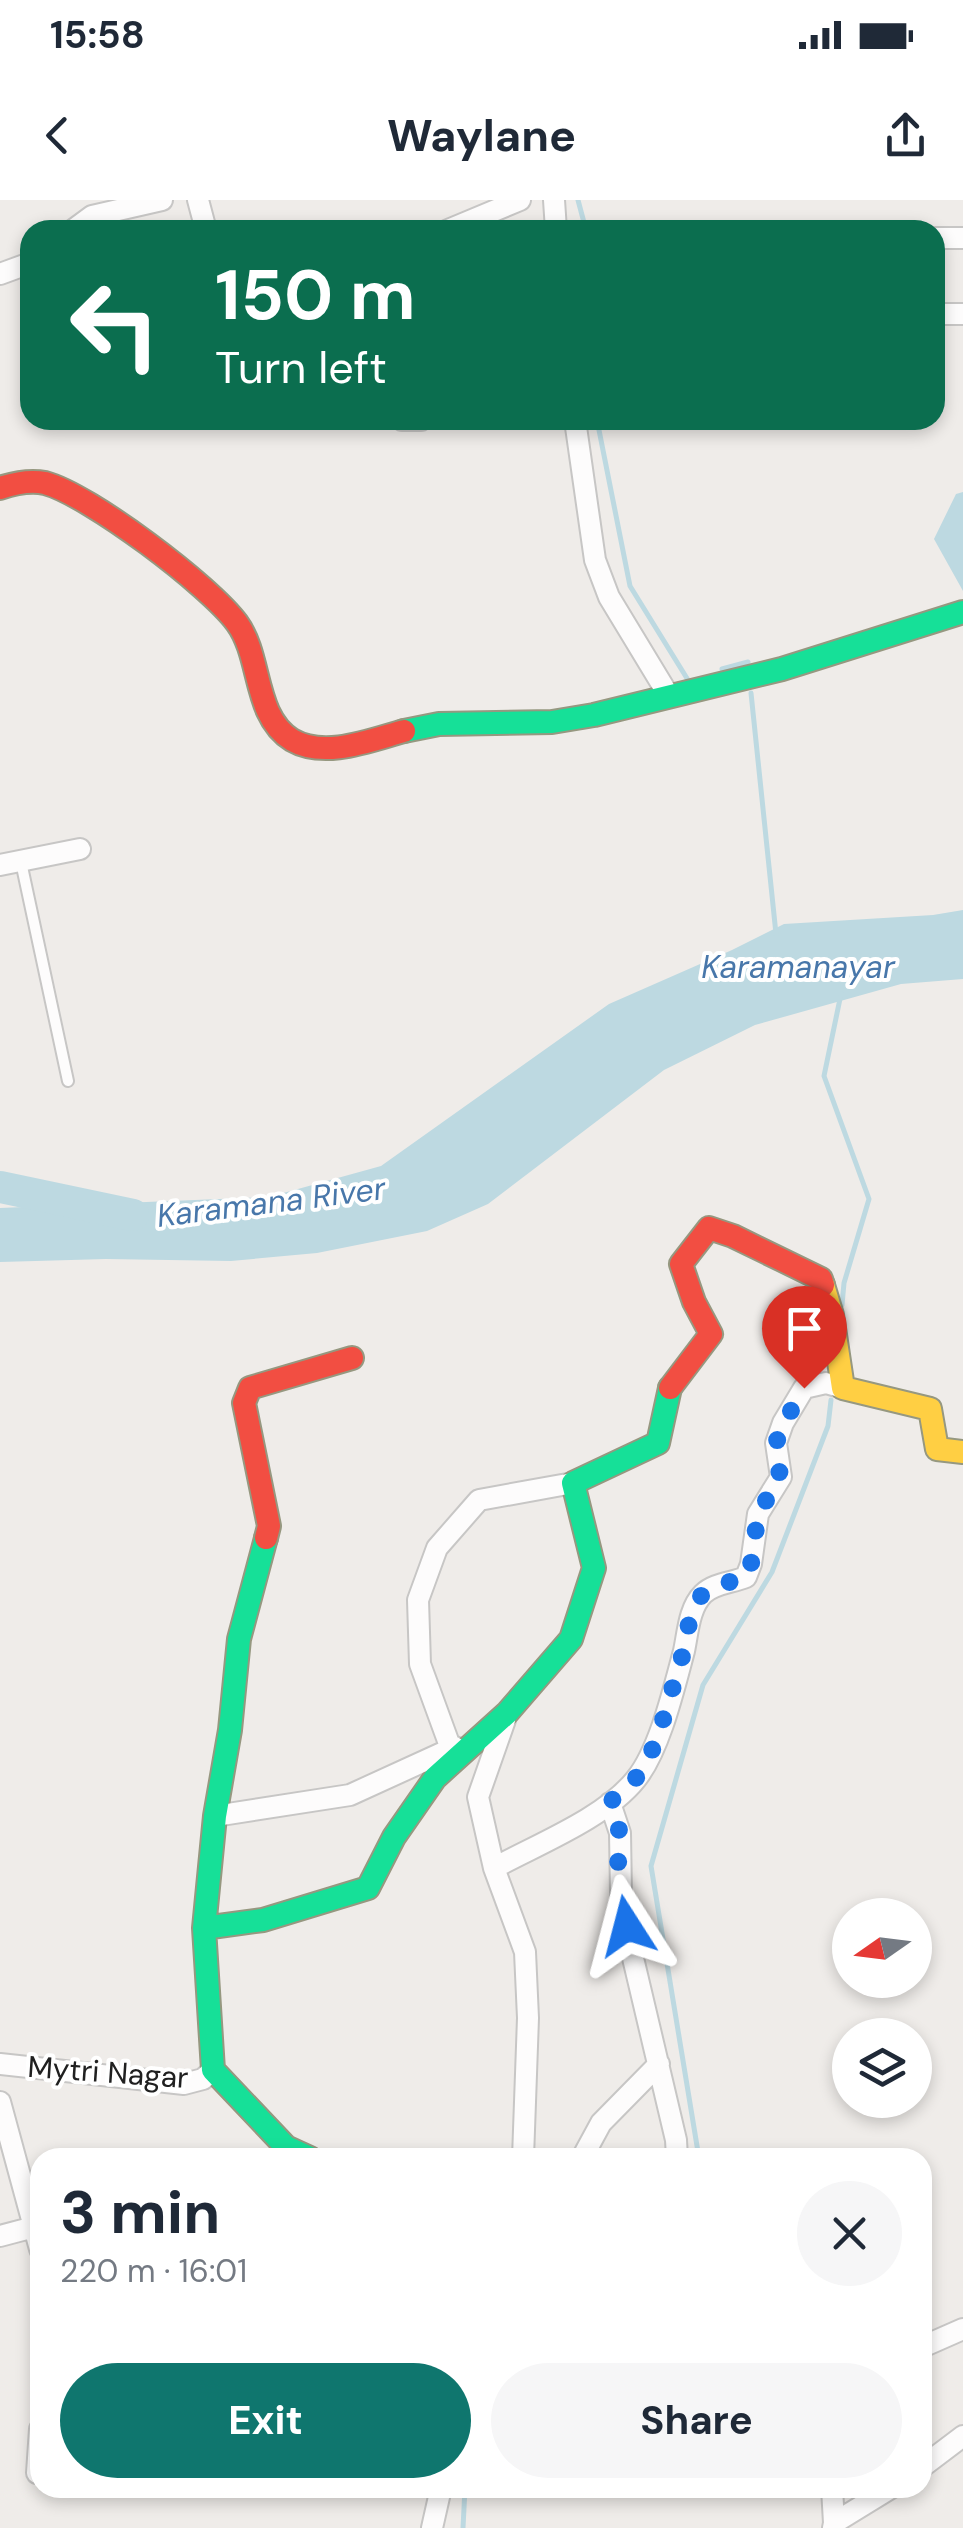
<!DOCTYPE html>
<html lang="en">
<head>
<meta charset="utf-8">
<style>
  :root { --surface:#fff; --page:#f6f6f7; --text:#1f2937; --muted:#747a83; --accent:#0f766e }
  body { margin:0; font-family:"DM Sans",sans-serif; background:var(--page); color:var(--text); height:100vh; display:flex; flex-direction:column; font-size:38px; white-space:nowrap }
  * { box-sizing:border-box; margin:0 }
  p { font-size:32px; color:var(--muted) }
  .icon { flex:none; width:55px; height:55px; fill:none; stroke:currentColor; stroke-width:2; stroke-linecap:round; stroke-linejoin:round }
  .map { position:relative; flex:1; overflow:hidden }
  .details { position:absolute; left:30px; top:1948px; width:902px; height:350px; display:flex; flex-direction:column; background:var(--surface); border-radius:30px; box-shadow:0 5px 15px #0003 }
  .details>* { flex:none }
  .top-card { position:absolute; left:20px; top:20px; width:925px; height:210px; border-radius:30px; box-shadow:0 5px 15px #0003; background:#0b6e4f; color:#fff; overflow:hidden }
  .needle { width:65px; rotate:256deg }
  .controls { position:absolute; left:832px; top:1698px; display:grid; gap:20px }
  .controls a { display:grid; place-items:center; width:100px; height:100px; border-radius:50%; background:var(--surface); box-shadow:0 5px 15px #0003; font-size:50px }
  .pin { position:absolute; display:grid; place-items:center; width:85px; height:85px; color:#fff; margin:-102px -42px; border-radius:50% 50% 50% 0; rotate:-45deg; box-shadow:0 0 10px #0007 }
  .pin .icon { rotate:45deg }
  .me { position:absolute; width:110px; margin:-55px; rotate:351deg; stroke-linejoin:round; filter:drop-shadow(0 0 8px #0008) }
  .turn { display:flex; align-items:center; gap:35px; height:210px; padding:0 30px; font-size:45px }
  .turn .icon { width:130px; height:130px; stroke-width:2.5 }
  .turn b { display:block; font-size:70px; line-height:85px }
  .round { display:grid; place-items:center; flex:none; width:105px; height:105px; border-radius:52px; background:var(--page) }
  .headline { display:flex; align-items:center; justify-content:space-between; height:170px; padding:0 30px }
  h1 { font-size:60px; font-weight:700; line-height:75px }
  .button { display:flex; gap:20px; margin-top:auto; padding:20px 30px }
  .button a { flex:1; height:115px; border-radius:60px; background:var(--accent); color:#fff; font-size:40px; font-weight:700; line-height:115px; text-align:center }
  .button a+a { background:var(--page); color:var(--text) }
  .status { display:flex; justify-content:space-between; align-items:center; height:70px; padding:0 50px; background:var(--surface); direction:ltr }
  .status svg { height:28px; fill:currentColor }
  header { display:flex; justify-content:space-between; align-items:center; height:130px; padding:0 30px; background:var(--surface); font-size:45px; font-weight:700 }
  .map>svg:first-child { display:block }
  .water { fill:#bdd9e1 }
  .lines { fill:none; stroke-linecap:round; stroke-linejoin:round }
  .stream { stroke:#bdd9e1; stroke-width:5 }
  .river { stroke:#bdd9e1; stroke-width:32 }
  .lane-casing { stroke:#c7c6c5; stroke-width:14 }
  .street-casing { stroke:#c7c6c5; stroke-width:24 }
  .fast-casing { stroke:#969880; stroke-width:26 }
  .slow-casing { stroke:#969880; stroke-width:26 }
  .jam-casing { stroke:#969880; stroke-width:26 }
  .lane { stroke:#fdfcfc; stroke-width:10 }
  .street { stroke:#fdfcfc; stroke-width:20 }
  .fast { stroke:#16e098; stroke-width:22 }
  .slow { stroke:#ffcf43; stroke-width:22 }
  .jam { stroke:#f24e42; stroke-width:22 }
  .route { stroke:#1a73e8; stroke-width:18; stroke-dasharray:0 32.4 }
  .labels { text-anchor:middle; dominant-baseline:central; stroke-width:8; stroke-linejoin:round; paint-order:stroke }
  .street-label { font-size:30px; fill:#202020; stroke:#fff }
  .water-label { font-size:32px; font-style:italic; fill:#4877aa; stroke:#fff }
</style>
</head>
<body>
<div class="status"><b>15:58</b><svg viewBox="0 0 49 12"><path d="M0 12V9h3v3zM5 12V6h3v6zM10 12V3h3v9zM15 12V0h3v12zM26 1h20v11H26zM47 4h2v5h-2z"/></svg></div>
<header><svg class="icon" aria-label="back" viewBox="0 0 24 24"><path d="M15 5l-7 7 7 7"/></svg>Waylane<svg class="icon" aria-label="share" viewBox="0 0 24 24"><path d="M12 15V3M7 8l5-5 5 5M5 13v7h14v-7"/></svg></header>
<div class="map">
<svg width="963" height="2328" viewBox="0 0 963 2328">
  <rect width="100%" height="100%" fill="#efece9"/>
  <path class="water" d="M963,292V391L934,339L956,294Z
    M963,710V779L901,784L755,825L664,870L488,1004L427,1031L317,1053L231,1061L106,1059L0,1062V1008L269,997L381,966L609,804L732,750L784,724L933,715Z"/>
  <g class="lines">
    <path class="stream" d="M578,0L586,30
      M597,220L630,386L688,480
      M722,469L748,462
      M751,493L776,734
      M841,794L824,876L869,999L844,1083L842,1105
      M699,1958L651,1666L703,1485L772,1372L828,1226L831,1200
      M463,2328L465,2288"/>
    <path class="river" d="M0,987L133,1015"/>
    <g class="lane-casing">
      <path id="lane" d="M21,662L68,881"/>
    </g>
    <g class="street-casing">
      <path id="street" d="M198,0L206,30
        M554,0L556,30
        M73,30L92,16L162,0
        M448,30L520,0
        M935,38H963
        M0,74L30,63
        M935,114H963
        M402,220H421
        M575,220L595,360L609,397L669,496
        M0,665L80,649
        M505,1520L478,1597L494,1668L525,1752L528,1818L523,1958
        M451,1549L420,1464L418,1400L437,1348L479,1300L573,1283
        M610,1603L620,1633L621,1694L633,1758L676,1940L677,1958
        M215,1616L350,1595L455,1547
        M494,1668C538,1644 605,1618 636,1579C660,1549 674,1488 684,1451C688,1432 689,1408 703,1394C714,1383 732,1383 746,1377L751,1364L758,1314L781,1277L776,1243L783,1223L804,1188L826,1183L843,1188
        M0,1864L184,1884L203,1879L213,1870
        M0,1902L40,2049
        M582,1958L601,1923L659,1864
        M0,2036L34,2027
        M922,2147L963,2129
        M922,2267L963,2236
        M37,2273L40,2229
        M832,2288L834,2323
        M432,2328L441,2288
        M833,2328L834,2323L891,2288"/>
    </g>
    <g class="fast-casing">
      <path id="fast" d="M404,531L439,524L552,522L594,515L782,469L963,412
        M266,1338L239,1439L230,1530L215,1616L204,1728L213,1870L286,1947L310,1958
        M204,1728L263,1720L368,1688L394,1637L435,1578L507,1513L571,1439L594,1368L573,1283L658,1243L670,1188"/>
    </g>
    <g class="slow-casing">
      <path id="slow" d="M823,1085L832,1115L843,1188L930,1209L937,1249L963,1252"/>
    </g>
    <g class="jam-casing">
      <path id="jam" d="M0,288C15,283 30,280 45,283C90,295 210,386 237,423C262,457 253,516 292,540C325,559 371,540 404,531
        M670,1188L711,1134L694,1102L681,1064L709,1028L733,1036L821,1079L823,1085
        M266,1338L269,1326L244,1203L250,1188L352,1158"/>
    </g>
    <use href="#lane" class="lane"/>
    <use href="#street" class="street"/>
    <use href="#fast" class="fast"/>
    <use href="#slow" class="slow"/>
    <use href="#jam" class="jam"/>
  </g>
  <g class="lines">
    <path class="route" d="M627,1726L618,1665L620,1633L610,1602L636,1578L656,1543L684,1450L690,1418L702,1394L716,1386L746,1377L751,1364L758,1314L780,1277L776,1243L784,1223L804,1188"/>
  </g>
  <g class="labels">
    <g class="street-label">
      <text transform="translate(108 1872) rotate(4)">Mytri Nagar</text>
    </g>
    <g class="water-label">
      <text x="798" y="767">Karamanayar</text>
      <text transform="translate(271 1002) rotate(-7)">Karamana River</text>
    </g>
  </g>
</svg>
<div class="controls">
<a><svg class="needle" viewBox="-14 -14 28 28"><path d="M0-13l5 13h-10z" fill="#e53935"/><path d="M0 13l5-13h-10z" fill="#747a83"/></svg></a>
<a><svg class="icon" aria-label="layers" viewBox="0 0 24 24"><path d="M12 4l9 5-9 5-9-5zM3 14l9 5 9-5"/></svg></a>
</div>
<div class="pin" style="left:804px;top:1188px;background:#d93025"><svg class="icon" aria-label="arrive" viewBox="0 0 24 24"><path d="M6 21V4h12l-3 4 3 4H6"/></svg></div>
<svg class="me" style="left:627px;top:1726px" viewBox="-20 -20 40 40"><path d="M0-17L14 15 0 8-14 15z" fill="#1a73e8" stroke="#fff" stroke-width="4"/></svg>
<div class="top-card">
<div class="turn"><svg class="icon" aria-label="left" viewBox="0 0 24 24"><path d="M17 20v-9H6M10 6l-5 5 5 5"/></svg><div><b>150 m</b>Turn left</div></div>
</div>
<section class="details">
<div class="headline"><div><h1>3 min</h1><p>220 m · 16:01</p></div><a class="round"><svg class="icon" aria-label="close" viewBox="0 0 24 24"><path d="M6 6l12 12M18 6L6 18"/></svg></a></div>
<div class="button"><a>Exit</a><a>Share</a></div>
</section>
</div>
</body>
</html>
